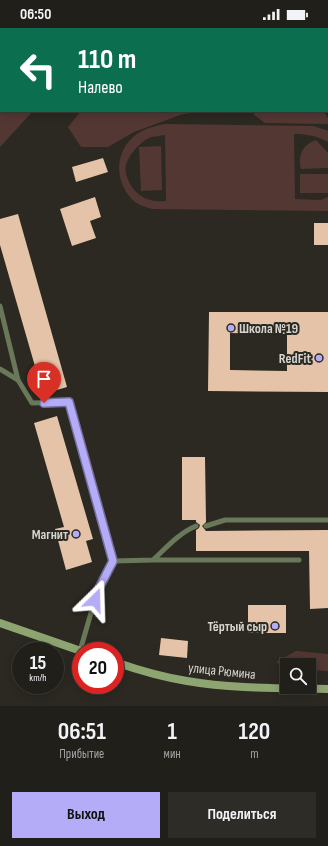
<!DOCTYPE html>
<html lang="ru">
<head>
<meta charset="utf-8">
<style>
  :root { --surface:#201f19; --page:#2d2c26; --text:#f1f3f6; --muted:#a2a2a2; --line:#3d3d38; --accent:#b5acf8 }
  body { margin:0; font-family:"Sofia Sans Condensed",sans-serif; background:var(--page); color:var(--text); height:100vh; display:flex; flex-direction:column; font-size:15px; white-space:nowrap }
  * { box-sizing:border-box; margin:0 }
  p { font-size:13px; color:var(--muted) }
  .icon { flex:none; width:22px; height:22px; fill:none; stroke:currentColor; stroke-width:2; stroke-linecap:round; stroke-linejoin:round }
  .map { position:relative; height:678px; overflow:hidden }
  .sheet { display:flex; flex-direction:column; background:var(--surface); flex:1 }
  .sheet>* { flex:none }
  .guide { position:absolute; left:0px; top:0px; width:328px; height:84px; box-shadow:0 2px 10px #0003,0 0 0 1px var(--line); background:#0b6e4f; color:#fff; overflow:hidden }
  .fabs { position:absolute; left:280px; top:630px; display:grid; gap:8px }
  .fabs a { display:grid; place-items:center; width:36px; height:36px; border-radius:0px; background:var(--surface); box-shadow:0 2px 10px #0003,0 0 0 1px var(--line); font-size:20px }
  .speed { position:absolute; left:12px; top:614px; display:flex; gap:8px; font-size:20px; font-weight:700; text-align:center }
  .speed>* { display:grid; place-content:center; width:52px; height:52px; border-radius:50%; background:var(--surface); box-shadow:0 2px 10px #0003,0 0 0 1px var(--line); line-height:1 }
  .speed small { font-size:10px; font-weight:400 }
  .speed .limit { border:6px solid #d22; background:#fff; color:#111 }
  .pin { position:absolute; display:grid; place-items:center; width:34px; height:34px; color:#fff; margin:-41px -17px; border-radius:50% 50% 50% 0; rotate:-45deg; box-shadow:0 0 4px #0007 }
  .pin .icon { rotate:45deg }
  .me { position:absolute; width:44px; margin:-22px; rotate:22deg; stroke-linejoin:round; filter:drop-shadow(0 0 3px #0008) }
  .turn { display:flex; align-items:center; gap:14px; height:84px; padding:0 12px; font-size:18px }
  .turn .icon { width:52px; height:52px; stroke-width:2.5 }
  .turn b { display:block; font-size:28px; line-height:34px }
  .eta { display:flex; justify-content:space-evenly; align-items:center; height:68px; text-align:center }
  .eta b { font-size:24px; font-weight:700; line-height:28px }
  .cta { display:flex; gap:8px; margin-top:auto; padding:8px 12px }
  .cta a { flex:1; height:46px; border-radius:0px; background:var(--accent); color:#111; font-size:16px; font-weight:700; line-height:46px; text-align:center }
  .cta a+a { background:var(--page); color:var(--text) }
  .status { display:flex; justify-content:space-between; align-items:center; height:28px; padding:0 20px; background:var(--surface); direction:ltr }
  .status svg { height:11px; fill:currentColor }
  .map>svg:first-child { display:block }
  .green { fill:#533733; fill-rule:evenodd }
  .building { fill:#e4c3a8; fill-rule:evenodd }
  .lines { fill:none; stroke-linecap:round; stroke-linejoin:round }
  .service { stroke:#697858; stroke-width:5 }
  .secondary { stroke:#8ea571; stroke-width:8 }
  .route-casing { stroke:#7670a1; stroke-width:10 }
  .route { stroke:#b5acf8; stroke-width:7 }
  .poi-dot { fill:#b5acf8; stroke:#2b2921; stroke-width:1.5 }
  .labels { text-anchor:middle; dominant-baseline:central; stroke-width:4; stroke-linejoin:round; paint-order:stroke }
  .poi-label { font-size:14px; font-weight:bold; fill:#d6d4cf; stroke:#2b2921; text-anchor:end }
  .street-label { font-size:14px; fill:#d6d4cf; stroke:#2b2921 }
</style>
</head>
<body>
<div class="status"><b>06:50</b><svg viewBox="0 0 49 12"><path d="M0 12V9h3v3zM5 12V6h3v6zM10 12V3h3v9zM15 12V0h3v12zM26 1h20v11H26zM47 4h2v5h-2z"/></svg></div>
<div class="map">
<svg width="328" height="678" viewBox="0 0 328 678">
  <rect width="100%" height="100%" fill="#2b2921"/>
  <path class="green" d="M0,2L1,83H33L0,119Z
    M81,83H201L180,87L134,104L108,119H81L68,99Z
    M255,83H323L328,90V96L265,95L254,87Z
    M166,96L313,98L326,102L328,103V114C317,108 307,106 294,106L295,171L320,172L328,169V183L152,181C147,179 140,178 135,174C114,156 113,123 137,106C145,100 156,98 166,96ZM165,107L166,173C148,175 133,167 127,149C126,146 125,141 126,137C127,133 130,127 133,124C137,118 143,113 149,110C154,108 160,108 165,107Z
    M316,112L328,125V140L301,141C297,128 303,116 316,112Z
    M161,118L162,162L141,163L139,119Z
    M300,146H328V165H300Z
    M296,623L328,626V643L309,642V637H287V640L276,634Z"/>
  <path class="building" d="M103,130L108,144L76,154L72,139Z
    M95,169L101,189L90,193L96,210L72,218L60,181Z
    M18,186L67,359L43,366L0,217V191Z
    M314,195H328V217H314Z
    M209,284H328V364L208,363ZM230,305L287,306V343L230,342Z
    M57,388L93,511L86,513L92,534L66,542L55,501L64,499L34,395Z
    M182,429H205L206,494L202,498L206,503L328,502V580L310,581L309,523H196V502L199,500L200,497L196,494V492H182Z
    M248,577H286V605H248Z
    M161,610L188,613L187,630L159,627Z"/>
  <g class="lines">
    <path class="service" d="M63,0L64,1
      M70,1L71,0
      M0,278L18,352L32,375L69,374L113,533L97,564L80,623
      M0,341L18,352
      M206,498L225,492H328
      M153,532H299
      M113,533L153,532C166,520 179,505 196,498"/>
    <path class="secondary" d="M0,595L81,623
      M115,634C138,642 162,649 187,653C233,661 281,660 328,661"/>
  </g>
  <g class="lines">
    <g class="route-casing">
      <path id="route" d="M44,375L69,374L113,533L97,564L95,572"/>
    </g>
    <use href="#route" class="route"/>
  </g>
  <g class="poi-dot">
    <circle cx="231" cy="300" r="4"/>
    <circle cx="319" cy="330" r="4"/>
    <circle cx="76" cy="506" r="4"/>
    <circle cx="275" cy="598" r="4"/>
  </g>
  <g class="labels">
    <g class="poi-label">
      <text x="239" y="300" text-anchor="start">Школа №19</text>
      <text x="311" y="330">RedFit</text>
      <text x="68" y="506">Магнит</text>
      <text x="267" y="598">Тёртый сыр</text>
    </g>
    <g class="street-label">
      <text transform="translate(222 643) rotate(6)">улица Рюмина</text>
    </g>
  </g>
</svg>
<div class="fabs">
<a><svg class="icon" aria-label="search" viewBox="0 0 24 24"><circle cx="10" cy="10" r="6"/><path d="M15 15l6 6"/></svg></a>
</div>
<div class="speed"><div>15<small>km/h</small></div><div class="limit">20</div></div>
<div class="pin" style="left:44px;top:375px;background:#d93025"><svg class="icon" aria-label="arrive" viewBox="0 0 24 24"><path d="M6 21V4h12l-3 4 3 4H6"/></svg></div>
<svg class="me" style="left:95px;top:572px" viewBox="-20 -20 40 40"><path d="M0-17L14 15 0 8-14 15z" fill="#b5acf8" stroke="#fff" stroke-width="4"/></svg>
<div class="guide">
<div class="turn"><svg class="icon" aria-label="left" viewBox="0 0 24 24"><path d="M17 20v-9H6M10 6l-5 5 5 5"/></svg><div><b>110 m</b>Налево</div></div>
</div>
</div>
<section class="sheet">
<div class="eta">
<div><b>06:51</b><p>Прибытие</p></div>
<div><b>1</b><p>мин</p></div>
<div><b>120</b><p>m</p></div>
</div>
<div class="cta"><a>Выход</a><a>Поделиться</a></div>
</section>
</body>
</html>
